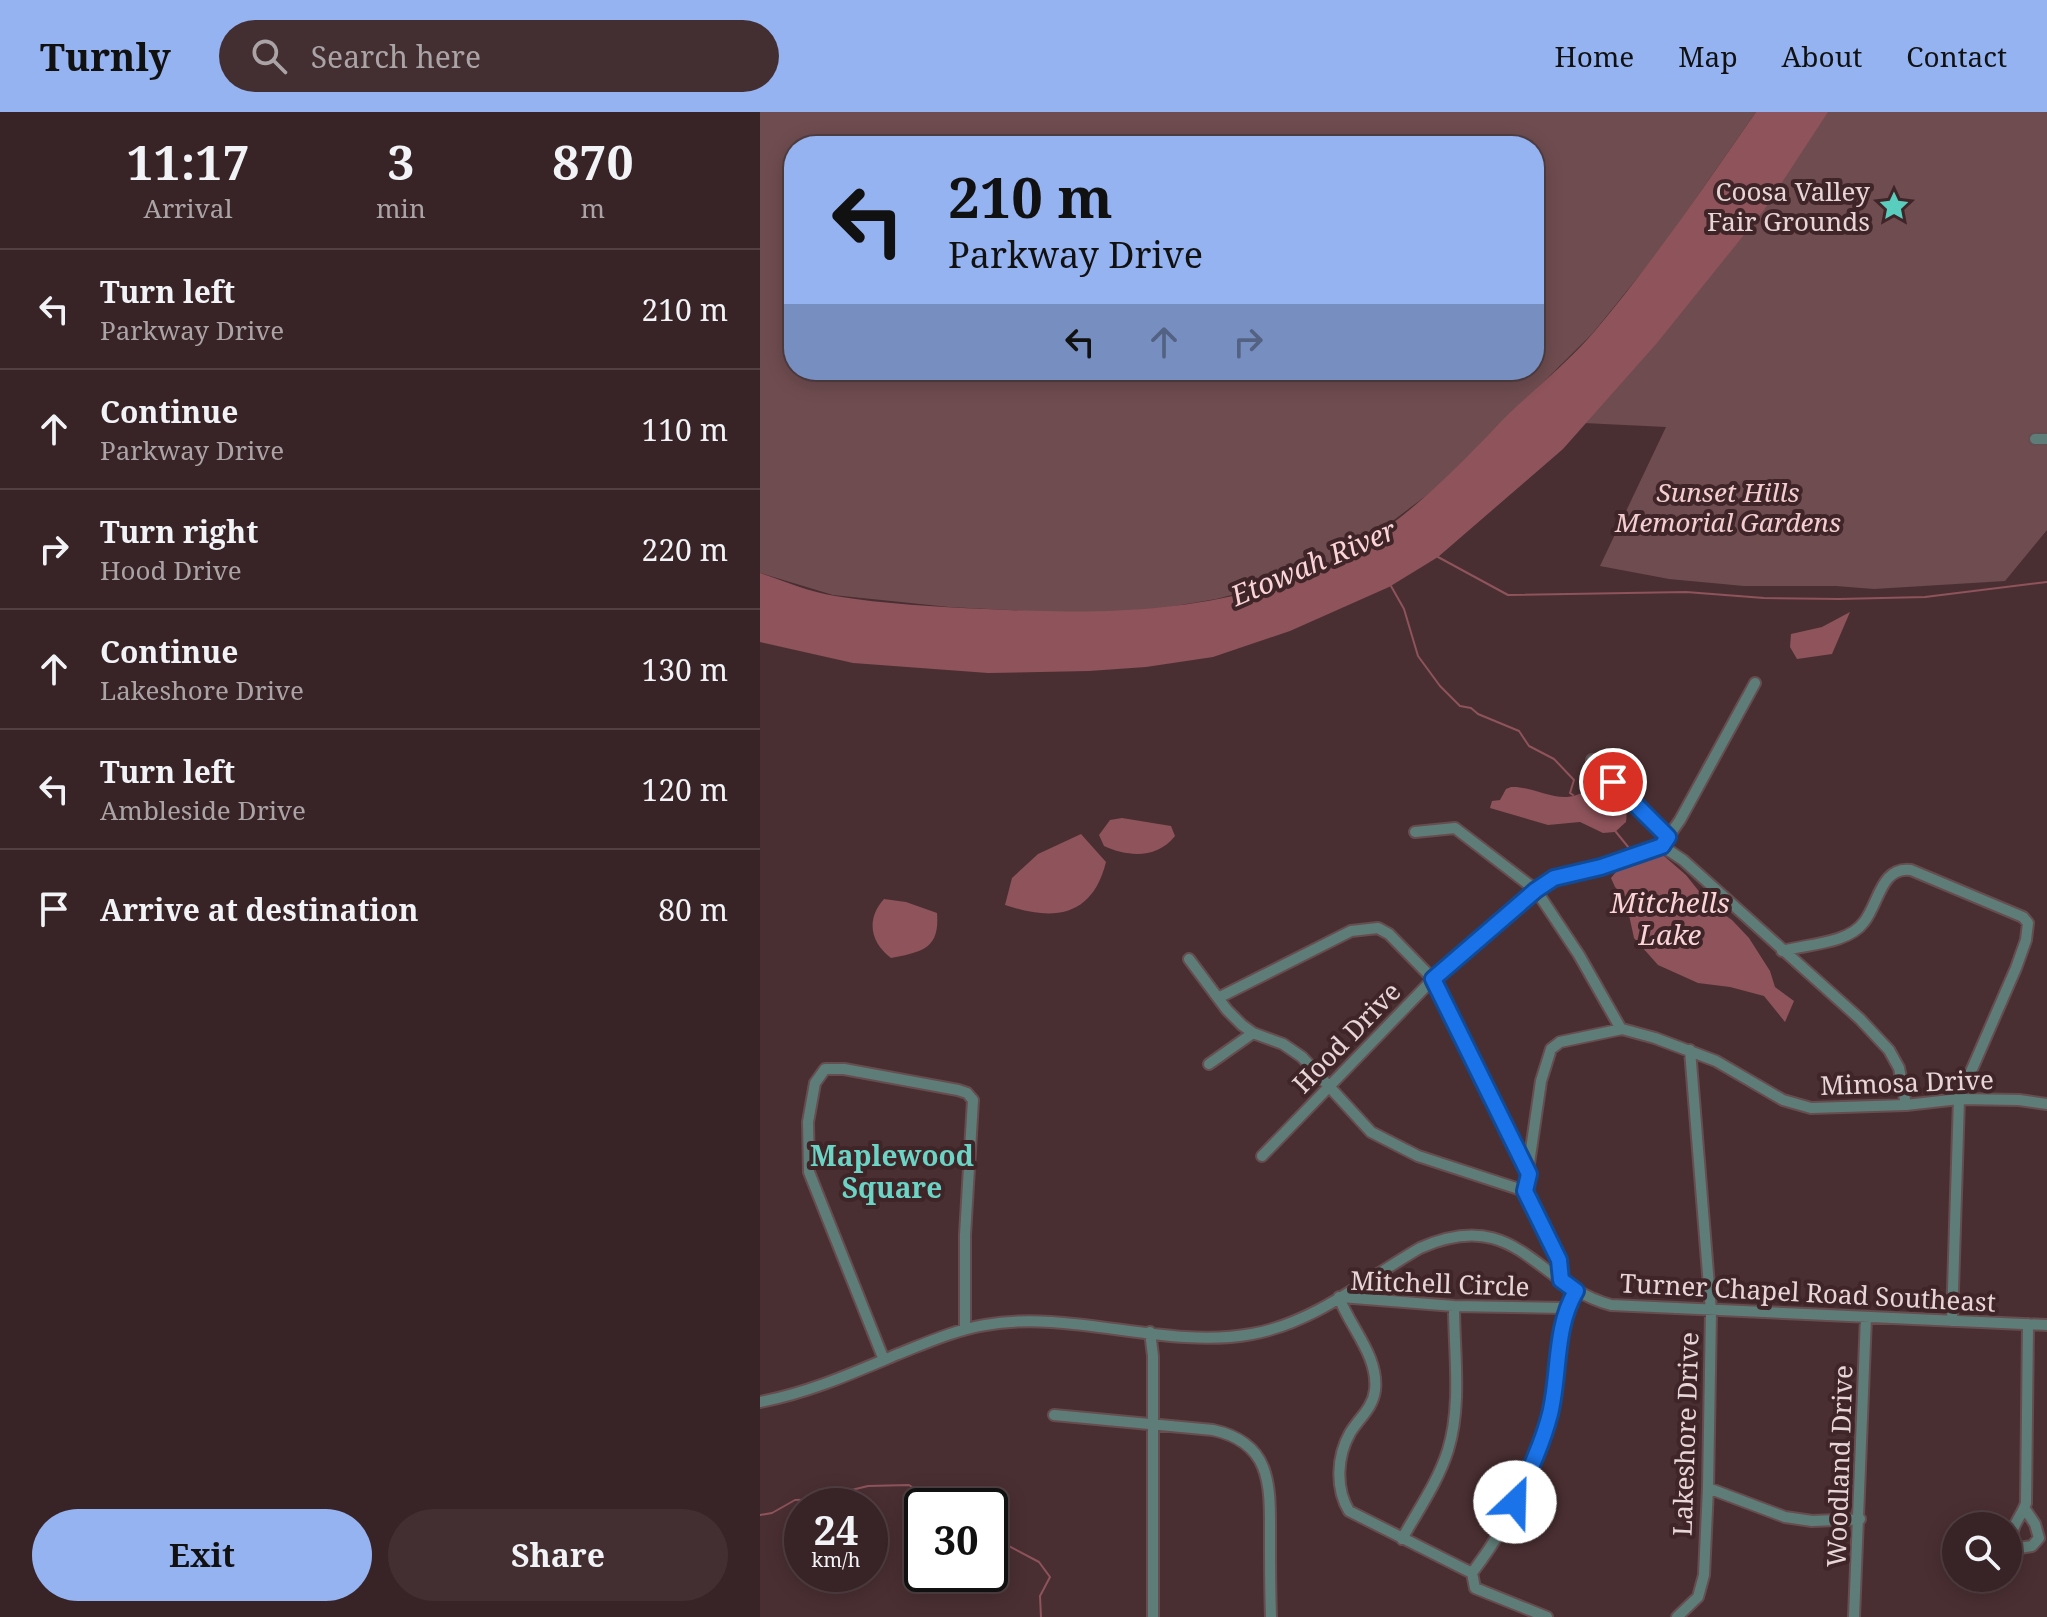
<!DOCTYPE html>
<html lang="en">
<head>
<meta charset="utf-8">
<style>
  :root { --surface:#382326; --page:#432f32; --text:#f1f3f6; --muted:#aba4a7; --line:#524043; --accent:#95b2f1 }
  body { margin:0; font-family:"Noto Serif",serif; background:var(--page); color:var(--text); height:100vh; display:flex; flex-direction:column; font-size:30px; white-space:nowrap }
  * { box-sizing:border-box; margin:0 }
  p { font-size:26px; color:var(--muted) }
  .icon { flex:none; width:44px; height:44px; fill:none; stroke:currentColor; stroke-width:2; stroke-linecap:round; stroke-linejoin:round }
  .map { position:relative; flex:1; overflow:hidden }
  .drawer { display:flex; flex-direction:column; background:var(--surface); width:760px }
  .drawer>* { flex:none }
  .banner { position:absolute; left:24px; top:24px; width:760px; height:244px; border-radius:32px; box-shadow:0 4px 20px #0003,0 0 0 2px var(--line); background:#95b2f1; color:#111; overflow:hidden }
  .fabs { position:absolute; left:1182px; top:1400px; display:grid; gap:16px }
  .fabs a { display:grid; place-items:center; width:80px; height:80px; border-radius:50%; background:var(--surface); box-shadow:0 4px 20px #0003,0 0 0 2px var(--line); font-size:40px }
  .speed { position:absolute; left:24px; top:1376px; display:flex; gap:16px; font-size:40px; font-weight:700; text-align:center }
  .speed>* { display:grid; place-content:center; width:104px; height:104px; border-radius:50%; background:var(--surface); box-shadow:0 4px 20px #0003,0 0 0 2px var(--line); line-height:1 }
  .speed small { font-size:20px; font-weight:400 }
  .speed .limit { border:4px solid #111; border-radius:12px; background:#fff; color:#111 }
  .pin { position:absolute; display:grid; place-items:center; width:68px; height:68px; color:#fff; margin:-34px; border:4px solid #fff; border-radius:50%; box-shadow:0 2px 8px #0007 }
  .me { position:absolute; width:88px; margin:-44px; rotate:24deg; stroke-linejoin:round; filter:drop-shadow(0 0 6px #0008) }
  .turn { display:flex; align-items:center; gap:28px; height:168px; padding:0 32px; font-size:36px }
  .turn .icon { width:104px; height:104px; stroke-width:2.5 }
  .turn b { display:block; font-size:56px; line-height:68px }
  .lanes { display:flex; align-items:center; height:76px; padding:0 32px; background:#0003; justify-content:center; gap:40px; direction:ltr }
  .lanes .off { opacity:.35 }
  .eta { display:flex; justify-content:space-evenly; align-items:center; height:136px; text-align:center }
  .eta b { font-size:48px; font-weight:700; line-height:56px }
  .cta { display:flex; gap:16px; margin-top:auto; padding:16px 32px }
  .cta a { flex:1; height:92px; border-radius:48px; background:var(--accent); color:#111; font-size:32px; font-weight:700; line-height:92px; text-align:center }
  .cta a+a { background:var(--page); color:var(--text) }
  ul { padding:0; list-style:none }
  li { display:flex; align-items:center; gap:24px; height:120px; padding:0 32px; border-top:2px solid var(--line) }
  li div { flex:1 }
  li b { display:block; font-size:30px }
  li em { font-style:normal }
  header { display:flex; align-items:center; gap:48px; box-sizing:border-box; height:112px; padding:0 40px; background:var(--accent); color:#111 }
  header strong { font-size:38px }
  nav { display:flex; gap:44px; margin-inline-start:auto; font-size:28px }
  .search { width:560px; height:72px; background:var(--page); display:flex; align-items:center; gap:20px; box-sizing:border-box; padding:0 28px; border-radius:44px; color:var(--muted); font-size:30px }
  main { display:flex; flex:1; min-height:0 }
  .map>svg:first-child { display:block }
  .green { fill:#6f4c50; fill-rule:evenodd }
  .water { fill:#8e535b }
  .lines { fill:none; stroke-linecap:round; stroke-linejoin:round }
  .stream { stroke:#8e535b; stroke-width:2 }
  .minor-casing { stroke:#664d50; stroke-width:14 }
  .minor { stroke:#5f7d78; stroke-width:10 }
  .route-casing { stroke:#114b97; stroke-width:20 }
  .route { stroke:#1a73e8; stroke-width:14 }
  .labels { text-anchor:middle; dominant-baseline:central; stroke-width:8; stroke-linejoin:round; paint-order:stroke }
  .poi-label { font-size:26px; fill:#e7d5d7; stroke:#3f2528; text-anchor:end }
  .park-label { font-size:26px; font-style:italic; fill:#f3cdd0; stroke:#3f2528 }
  .street-label { font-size:26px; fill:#e7d5d7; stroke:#3f2528 }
  .water-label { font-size:28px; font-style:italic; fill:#fbd4d8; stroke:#3f2528 }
  .neighbourhood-label { font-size:28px; font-weight:bold; fill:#6bd4c5; stroke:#3f2528 }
</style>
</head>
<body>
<header>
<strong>Turnly</strong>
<div class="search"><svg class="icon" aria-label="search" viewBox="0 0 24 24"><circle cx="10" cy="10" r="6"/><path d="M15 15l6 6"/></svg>Search here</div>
<nav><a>Home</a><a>Map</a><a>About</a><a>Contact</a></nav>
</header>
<main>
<section class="drawer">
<div class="eta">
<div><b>11:17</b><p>Arrival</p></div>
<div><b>3</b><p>min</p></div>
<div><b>870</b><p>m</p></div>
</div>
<ul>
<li><svg class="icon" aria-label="left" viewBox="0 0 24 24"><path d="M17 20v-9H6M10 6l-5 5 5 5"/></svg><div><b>Turn left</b><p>Parkway Drive</p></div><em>210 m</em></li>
<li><svg class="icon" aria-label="ahead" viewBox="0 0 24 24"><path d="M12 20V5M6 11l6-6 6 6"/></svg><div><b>Continue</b><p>Parkway Drive</p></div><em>110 m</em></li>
<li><svg class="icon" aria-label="right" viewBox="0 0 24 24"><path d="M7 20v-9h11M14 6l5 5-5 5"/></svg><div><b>Turn right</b><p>Hood Drive</p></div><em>220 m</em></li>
<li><svg class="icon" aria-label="ahead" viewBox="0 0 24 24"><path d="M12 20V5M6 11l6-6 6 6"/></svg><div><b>Continue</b><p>Lakeshore Drive</p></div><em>130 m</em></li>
<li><svg class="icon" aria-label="left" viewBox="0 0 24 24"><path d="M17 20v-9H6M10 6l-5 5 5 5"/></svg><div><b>Turn left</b><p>Ambleside Drive</p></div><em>120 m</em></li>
<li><svg class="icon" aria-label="arrive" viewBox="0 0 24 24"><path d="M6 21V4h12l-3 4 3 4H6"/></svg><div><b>Arrive at destination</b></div><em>80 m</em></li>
</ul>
<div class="cta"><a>Exit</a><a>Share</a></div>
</section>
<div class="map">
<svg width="1287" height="1505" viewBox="0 0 1287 1505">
  <rect width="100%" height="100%" fill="#4a2f32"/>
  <path class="green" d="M0,0H996L900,138L832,222L675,377L618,420L571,450L503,475L456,487L403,496L354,500L304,501L189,495L73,483L0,461ZM34,34H774V258H34Z
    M1042,0H1287V418L1245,469L1114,477L1076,474H984L909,467L840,454L906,315L803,310Z"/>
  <path class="water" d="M996,0H1068L1004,98L897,231L803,337L678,445L629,475L530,519L453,545L386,555L329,559L228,561L93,551L0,530V461C24,469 50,480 75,484C125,492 176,495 226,497C341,503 465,502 571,450C634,419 686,367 734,317C766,283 804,255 834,220C893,150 944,75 996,0Z
    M1090,500L1072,542L1037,547L1030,535L1031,522L1062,515Z
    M843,673C858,680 869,691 866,710L855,720L843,721L820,710L788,713L730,696L732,689L740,688L746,677L751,675C770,674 788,686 807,685C822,684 830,674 843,673Z
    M362,706L411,714L415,724C397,747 368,745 344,734L339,723L350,708Z
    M321,722L346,750C332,806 293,809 245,793L252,766L278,742Z
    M896,741L904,744L926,763L949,792L972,808L989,826L1010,859L1015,875L1034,889L1025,910L1004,884L970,875L938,871L898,853L874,826L865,785L855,775L851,766C862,751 879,745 896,741Z
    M124,787L146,790L177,801C180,837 162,840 131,846C110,830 106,807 124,787Z"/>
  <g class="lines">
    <path class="stream" d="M678,445L748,483L926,480L1004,486L1079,487L1165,485L1287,470
      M631,474L644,497L658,544L680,574L700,594L711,596L718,602L759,619L769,634L794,647L814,668L810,681L813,683
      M856,720L873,741
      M0,1403L12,1401L35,1388L67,1387L79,1381L108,1374L149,1373L158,1379L172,1394
      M230,1424L279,1450L290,1465L280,1484L281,1505"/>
    <g class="minor-casing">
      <path id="minor" d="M1275,327H1287
        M832,648L908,725
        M655,720L695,716L776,778L819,843L861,917
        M902,734L923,748L1100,907L1129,938L1139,956L1146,993
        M902,734L920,708L995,571
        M1022,839C1047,832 1088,832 1104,810C1119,791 1121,754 1151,758L1263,805L1268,811L1266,828L1256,856L1199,987L1192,1209
        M429,847L467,898L482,913L493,921L523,932L542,945L611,1020L658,1044L765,1079
        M458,886L591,819L618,816L629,822L673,867L768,1061
        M449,952L493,921
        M502,1044L673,867L776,778L794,766L841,755L902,734
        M765,1079L781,969L791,937L800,930L862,917L895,926L956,949L1023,988L1051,996L1146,993L1199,987L1259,988L1287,992
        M765,1079L799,1148L801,1168
        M579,1185C589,1214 619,1244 615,1278C613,1296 599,1306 590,1321C577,1344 575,1376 589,1399L712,1461
        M581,1185L694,1194L806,1196
        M390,1220L393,1244V1505
        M124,1248L49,1060L48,1010L55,971L65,957H84L198,978L207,981L213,988L205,1123V1217
        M0,1290C48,1281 93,1261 138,1242C166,1231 195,1218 225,1213C312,1197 405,1238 492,1222C554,1211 606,1167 660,1136C757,1093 774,1172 851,1193L1287,1213
        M294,1303L453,1318C513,1331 510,1375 510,1425C510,1451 510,1478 511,1505
        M948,1376L1025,1405L1052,1409L1100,1407
        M1265,1397L1275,1412L1279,1426L1272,1434L1259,1436C1243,1419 1261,1408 1266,1391L1268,1212
        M642,1427C658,1398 678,1370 688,1338C702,1293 694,1240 694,1194
        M712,1461C747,1415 777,1357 790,1300C799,1260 795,1216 816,1179
        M712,1461L715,1476L787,1505
        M917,1505L938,1485L944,1463L948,1376L951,1199L930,938
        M1094,1505L1106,1205"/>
    </g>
    <use href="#minor" class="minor"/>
  </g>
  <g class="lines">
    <g class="route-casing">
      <path id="route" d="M755,1390C768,1362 782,1333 790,1302C800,1261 794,1216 816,1179L801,1168L799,1148L765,1079L769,1062L673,867L776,778L794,766L841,755L902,734L908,725L853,670"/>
    </g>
    <use href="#route" class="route"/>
  </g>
  <defs>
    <g id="sight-bare" transform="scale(2.4)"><path d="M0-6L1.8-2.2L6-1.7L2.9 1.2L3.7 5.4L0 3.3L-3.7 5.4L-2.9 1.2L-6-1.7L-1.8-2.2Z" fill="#59cebe" stroke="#3f2528" stroke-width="2.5" paint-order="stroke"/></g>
  </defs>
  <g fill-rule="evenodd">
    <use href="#sight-bare" x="1134" y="94"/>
  </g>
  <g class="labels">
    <g class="poi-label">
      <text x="1110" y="79">Coosa Valley<tspan x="1110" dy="30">Fair Grounds</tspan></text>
    </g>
    <g class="park-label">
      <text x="968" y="380">Sunset Hills<tspan x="968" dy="30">Memorial Gardens</tspan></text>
    </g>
    <g class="street-label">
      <text transform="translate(586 925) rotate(-46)">Hood Drive</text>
      <text transform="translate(1147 970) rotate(-2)">Mimosa Drive</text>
      <text transform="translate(680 1171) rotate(2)">Mitchell Circle</text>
      <text transform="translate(1048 1180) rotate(3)">Turner Chapel Road Southeast</text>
      <text transform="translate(925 1322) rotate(-88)">Lakeshore Drive</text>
      <text transform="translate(1079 1354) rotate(-88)">Woodland Drive</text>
    </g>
    <g class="water-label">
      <text transform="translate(553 450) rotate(-23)">Etowah River</text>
      <text x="910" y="790">Mitchells<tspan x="910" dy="32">Lake</tspan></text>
    </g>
    <g class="neighbourhood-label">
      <text x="132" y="1043">Maplewood<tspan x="132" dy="32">Square</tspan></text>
    </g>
  </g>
</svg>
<div class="fabs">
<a><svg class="icon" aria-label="search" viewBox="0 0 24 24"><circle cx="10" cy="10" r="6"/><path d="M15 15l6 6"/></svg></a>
</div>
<div class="speed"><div>24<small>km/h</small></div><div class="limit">30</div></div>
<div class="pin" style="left:853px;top:670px;background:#d93025"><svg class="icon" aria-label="arrive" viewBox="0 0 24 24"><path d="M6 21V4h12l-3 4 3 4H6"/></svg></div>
<svg class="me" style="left:755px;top:1390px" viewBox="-20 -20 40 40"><circle r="19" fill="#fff"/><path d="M0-13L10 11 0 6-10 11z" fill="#1a73e8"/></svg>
<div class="banner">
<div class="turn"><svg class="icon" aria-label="left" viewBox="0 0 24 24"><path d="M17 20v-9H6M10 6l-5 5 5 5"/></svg><div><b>210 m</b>Parkway Drive</div></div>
<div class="lanes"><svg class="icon" aria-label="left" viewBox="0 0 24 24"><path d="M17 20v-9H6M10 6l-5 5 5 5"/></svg><svg class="icon off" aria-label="ahead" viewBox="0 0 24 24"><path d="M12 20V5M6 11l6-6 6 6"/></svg><svg class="icon off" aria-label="right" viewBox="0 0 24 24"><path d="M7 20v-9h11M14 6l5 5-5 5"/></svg></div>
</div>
</div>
</main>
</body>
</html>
